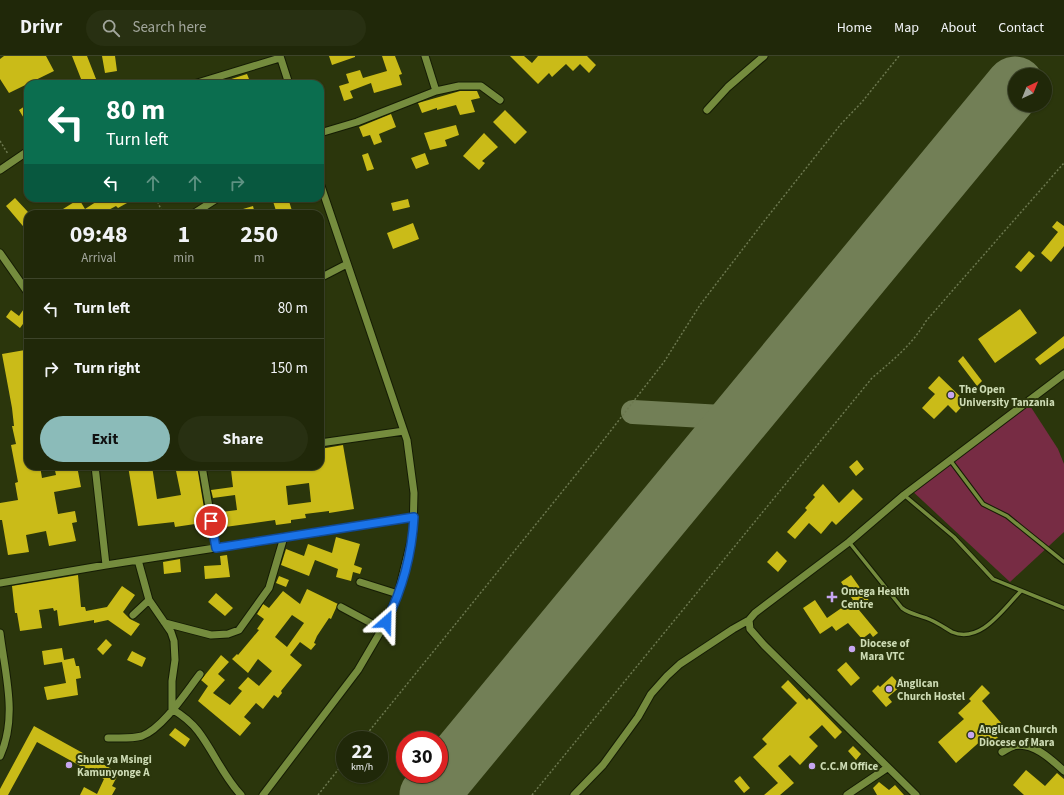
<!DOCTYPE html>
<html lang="en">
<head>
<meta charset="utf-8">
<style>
  :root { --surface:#202809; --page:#283012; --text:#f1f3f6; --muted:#a2a69c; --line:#3d442a; --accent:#8bbbb9 }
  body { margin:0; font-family:"Source Sans 3",sans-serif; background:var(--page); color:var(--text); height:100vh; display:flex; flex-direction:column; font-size:15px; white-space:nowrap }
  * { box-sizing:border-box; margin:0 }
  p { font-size:13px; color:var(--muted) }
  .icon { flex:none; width:22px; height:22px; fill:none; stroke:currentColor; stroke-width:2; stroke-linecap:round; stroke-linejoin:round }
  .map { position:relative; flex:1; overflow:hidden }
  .panel { position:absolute; left:24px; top:154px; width:300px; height:260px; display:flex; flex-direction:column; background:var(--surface); border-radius:12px; box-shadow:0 1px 3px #0004,0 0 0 1px var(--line) }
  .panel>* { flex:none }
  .guide { position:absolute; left:24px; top:24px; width:300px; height:122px; border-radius:12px; box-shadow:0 1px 3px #0004,0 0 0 1px var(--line); background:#0b6e4f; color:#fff; overflow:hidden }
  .needle { width:26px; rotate:43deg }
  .fabs { position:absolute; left:1008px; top:12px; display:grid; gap:8px }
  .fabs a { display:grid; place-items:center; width:44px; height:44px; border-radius:50%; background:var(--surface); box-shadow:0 1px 3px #0004,0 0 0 1px var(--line); font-size:20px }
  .speed { position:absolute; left:336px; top:675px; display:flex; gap:8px; font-size:20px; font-weight:700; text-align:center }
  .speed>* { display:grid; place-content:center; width:52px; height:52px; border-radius:50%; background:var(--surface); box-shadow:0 1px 3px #0004,0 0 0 1px var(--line); line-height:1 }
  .speed small { font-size:10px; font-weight:400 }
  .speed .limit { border:6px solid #d22; background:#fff; color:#111 }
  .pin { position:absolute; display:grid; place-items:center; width:34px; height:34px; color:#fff; margin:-17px; border:2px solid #fff; border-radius:50%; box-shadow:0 1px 4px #0007 }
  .me { position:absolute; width:44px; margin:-22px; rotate:25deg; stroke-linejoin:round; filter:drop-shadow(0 0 3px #0008) }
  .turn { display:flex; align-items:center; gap:14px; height:84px; padding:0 16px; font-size:18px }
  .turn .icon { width:52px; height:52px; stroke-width:2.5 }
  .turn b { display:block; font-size:28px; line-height:34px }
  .lanes { display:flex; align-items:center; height:38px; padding:0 16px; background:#0003; justify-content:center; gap:20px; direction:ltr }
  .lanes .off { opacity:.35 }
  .eta { display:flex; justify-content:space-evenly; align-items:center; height:68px; text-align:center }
  .eta b { font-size:24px; font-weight:700; line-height:28px }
  .primary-button { display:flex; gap:8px; margin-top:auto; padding:8px 16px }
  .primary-button a { flex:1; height:46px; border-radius:24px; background:var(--accent); color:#111; font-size:16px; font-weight:700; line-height:46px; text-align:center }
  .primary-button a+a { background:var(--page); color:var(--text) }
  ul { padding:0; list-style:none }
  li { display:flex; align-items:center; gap:12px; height:60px; padding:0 16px; border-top:1px solid var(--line) }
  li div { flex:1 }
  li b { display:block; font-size:15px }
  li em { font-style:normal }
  header { display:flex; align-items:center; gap:24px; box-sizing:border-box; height:56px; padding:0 20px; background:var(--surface); border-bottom:1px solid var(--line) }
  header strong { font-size:19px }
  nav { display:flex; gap:22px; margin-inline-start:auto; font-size:14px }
  .search { width:280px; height:36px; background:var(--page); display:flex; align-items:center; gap:10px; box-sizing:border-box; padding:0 14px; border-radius:22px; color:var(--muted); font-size:15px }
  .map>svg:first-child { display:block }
  .green { fill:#772c44 }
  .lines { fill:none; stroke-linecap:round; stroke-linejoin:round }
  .taxiway { stroke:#727f56; stroke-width:24 }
  .runway { stroke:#727f56; stroke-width:59 }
  .building { fill:#cabb18; fill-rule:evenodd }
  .service-casing { stroke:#151c04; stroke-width:5.5 }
  .minor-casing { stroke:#151c04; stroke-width:9 }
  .path { stroke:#6c784f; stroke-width:1.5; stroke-dasharray:2 2; stroke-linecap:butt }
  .service { stroke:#758c3e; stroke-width:3.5 }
  .minor { stroke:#758c3e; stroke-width:7 }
  .route-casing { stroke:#114b97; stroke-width:10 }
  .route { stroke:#1a73e8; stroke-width:7 }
  .poi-dot { fill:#c6a6f0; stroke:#2b360c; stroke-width:1.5 }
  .labels { text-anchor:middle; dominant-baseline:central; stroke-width:4; stroke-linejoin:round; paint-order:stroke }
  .poi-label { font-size:11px; font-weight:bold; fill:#cddbb4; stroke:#2b360c; text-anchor:start }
</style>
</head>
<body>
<header>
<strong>Drivr</strong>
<div class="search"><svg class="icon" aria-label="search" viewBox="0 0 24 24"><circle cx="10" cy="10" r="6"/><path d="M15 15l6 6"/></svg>Search here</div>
<nav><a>Home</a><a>Map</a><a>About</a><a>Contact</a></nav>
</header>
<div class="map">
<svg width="1064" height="739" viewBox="0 0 1064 739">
  <rect width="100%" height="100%" fill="#2b360c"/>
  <path class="green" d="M1025,342L1058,393L1064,408V476L1010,526L909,432Z"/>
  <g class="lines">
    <path class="taxiway" d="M633,356L740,362"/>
    <path class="runway" d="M429,739L1015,30"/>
  </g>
  <path class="building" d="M4,0H46L54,15L9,37L0,23V3Z
    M72,0H87L98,28H83Z
    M102,0H115L117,15L105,17Z
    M329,0H355V1L332,9Z
    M382,0H395L402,18L399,19L402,29L374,37L371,27L350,35L353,42L344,45L339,30L349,27L346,18L360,14L363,22L387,15Z
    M510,0H524L532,7L538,0H587L596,9L589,17L580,8L573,15L566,8L552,21L549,17L538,28Z
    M247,18L251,28H222V26Z
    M460,35H477L480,42L471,44L475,56L460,59L456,49L437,54V52L422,57L418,47Z
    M28,48V69L19,54Z
    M505,54L527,76L515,88L493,66Z
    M391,58L396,71L379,78L382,86L374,89L370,79L363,81L359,71Z
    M456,69L459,79L445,84L447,90L430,94L424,77Z
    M484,77L498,91L482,105L485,107L479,114L463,100Z
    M368,97L374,113L367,115L362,99Z
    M425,97L429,108L416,113L411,102Z
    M15,142L28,156V176L6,150Z
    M102,142H136L118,152L116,150L101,158H78L75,154L71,158H67L63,153L79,143L85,153Z
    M272,142H288L293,158H277Z
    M408,143L410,151L393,155L391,147Z
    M253,150L255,158H233V156Z
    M1057,165L1064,170V190L1051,206L1041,197L1058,176L1052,171Z
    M413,167L419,183L393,193L387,177Z
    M1029,195L1035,200L1021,216L1015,211Z
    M28,247V261L20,272L6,261L11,254L19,260Z
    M1020,253L1037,277L995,307L978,283Z
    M1064,280V292L1040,309L1035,303Z
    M25,294L28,309V410H40L42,422L56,419L54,410H77L81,431L54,436L58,458L75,455L77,466L72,467L76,485L49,490L46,475L26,479L29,496L8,499L2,464H0V447L18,444L15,427L18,426L11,389L16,388L12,370H14L12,352L2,298Z
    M963,300L982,325L977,330L958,305Z
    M939,320L966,346L956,357L948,349L934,363L922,352L935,338L928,332Z
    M343,389L354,453L329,457V455L305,458L306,462L291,464V467L276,469L275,464L225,471L222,456L237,454L235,439L213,442L211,434L233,431L231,414L253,411L252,410H321L320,393ZM309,427L311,446L288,449L286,430Z
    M857,404L864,413L856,420L849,411Z
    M128,410H152L157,443L181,439L175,410H197L207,470L196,472L195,468L175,471L174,466L138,470Z
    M823,428L839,447L853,433L863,443L836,469L832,465L821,478L809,467L795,483L787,476L807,454L805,452L815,441L813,439Z
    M336,481L360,488L354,509L362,512L360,518L353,516L351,525L336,521L338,513L315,504L309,520L281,509L286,493L304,500L308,488L332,497Z
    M777,495L787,505L778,516L767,506Z
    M227,499L230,521L205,523L204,510L221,509L220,500Z
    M180,503L181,516L164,518L163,506Z
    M78,519L81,551H85L86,555L107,551L122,530L135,539L123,556L130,563L140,568L131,580L108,564L94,567V564L59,570L57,554L54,555L53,552L39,554L42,572L20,575L17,557H15L12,530Z
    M851,519L870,546L859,554L878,577L873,581L870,577L862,583L848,567L836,575L832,570L820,578L803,552L815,544L827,562L853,544L841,526Z
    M279,520L289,524L286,531L276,527Z
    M307,533L338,548L336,552L331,563L329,562L317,580L314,587L316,588L311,594L300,586L290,599L302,609L281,635L282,637L278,642L274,639L263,653L256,647L244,661L251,667L240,680L198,645L208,630L201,624L221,599L229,606L218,618L225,624L213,637L230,649L242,635L238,632L248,621L259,630L272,615L258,603L248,617L232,603L237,598L238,599L259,574L257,573L264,563L257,558L263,548L269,552L283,535L300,548ZM292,559L304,567L287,591L275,581Z
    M216,537L233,552L225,560L208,546Z
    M106,583L112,589L103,599L97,593Z
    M62,592L64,604L74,602L76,610H79L81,622L76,623L78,639L47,644L44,631L66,627L62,606L44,609L42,595Z
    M132,595L146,602L142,611L127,604Z
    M846,606L860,622L851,630L837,614Z
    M892,620L901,630L888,641L892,646L886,651L872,635L878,629L880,631Z
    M788,624L807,644L809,642L842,676L835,683L822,669L809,681L818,690L800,709L790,699L778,710L794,727L780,739H764L778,727L753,701L767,688L762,683L797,647L781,631Z
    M982,629L990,637L982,645L1002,668L993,676L998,682L990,689L984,682L956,707L938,686L964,663L958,657L971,645L969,643Z
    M34,670L119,717L112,730L116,732L112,739H80L84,731L97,738L104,723L37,686L8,739H0V733Z
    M175,672L190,683L185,691L169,679Z
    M853,690L861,698L856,704L848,695Z
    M1026,714L1045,730L1057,717L1064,723V739H1024L1013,729Z
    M740,720L750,732L744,737L734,725Z
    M879,726L889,734L895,729L904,739H877L873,732Z"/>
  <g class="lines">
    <g class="service-casing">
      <path id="service" d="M950,404L983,448L1007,460L1064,506
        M904,439L954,481L993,523L1064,552
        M849,486L902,552C911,559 921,559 931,564C938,567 945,572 952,576C981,588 1003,553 1021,535"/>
    </g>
    <g class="minor-casing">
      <path id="minor" d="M280,0L289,28
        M425,0L436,35
        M194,28L280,2
        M707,54L728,31L764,0
        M320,77L357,66L436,35L459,30H481L500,44
        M0,114L28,95
        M193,158L218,142
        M0,197L28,237
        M320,222L347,208
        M320,387L404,375
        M95,410L106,509
        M202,410L216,492
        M138,504L149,544L171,576L174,585L175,604L172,625V653C182,659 191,666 198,675C214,696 223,720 241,739
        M360,526L398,538
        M0,527L106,509L414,461
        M341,551L382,573
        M133,559L149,544
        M165,567L211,579L228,578L239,574L269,532L284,481
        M0,577C5,618 18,661 0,700
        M108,682C119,682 131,683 142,680C163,672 186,636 200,618
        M1002,696C1006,694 1010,691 1014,690C1032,685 1052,704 1064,715
        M263,739L358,614L382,573L398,538L413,477L414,437L407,384L320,127
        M574,739L603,709L638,661L651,638L667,620L680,608L733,573L749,564
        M847,739L887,712
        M916,739L764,589L750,573L749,564L755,557L849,486L904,439L1064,318"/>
    </g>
    <path class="path" d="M0,85L8,98
      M156,142L163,158
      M362,684L595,395L664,306L700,249L765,164L841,68L862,46L899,0
      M318,739L345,705
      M532,739L872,322C893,304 912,289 926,265L1064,107"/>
    <use href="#service" class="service"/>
    <use href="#minor" class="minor"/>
  </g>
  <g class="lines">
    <g class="route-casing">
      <path id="route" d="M211,465L216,492L414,461C412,497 402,534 386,566"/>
    </g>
    <use href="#route" class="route"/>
  </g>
  <g class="poi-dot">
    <circle cx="951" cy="339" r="4"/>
    <path d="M830 535h4v4h4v4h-4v4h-4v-4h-4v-4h4z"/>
    <circle cx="852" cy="593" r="4"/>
    <circle cx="889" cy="633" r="4"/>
    <circle cx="971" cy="679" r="4"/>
    <circle cx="69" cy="709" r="4"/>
    <circle cx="812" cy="710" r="4"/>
  </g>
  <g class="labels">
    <g class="poi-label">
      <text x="959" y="333">The Open<tspan x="959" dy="13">University Tanzania</tspan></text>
      <text x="841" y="535">Omega Health<tspan x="841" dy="13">Centre</tspan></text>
      <text x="860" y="587">Diocese of<tspan x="860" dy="13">Mara VTC</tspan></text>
      <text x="897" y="627">Anglican<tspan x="897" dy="13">Church Hostel</tspan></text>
      <text x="979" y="673">Anglican Church<tspan x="979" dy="13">Diocese of Mara</tspan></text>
      <text x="77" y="703">Shule ya Msingi<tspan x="77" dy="13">Kamunyonge A</tspan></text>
      <text x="820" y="710">C.C.M Office</text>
    </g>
  </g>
</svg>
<div class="fabs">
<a><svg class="needle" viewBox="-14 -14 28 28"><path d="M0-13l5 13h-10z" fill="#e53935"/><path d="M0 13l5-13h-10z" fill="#a2a69c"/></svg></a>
</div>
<div class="speed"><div>22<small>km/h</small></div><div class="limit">30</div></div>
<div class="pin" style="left:211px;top:465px;background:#d93025"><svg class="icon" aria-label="arrive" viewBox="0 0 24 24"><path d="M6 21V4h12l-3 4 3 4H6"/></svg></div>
<svg class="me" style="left:386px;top:566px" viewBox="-20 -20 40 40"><path d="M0-17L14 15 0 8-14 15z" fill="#1a73e8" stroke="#fff" stroke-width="4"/></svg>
<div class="guide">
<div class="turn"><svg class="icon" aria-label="left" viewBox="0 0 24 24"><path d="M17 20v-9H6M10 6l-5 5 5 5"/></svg><div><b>80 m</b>Turn left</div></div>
<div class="lanes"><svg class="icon" aria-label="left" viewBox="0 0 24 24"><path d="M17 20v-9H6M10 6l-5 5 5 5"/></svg><svg class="icon off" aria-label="ahead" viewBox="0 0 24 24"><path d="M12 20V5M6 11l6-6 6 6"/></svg><svg class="icon off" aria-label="ahead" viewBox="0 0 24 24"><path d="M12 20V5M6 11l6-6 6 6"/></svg><svg class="icon off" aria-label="right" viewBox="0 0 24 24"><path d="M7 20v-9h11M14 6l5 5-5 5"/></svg></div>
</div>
<section class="panel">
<div class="eta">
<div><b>09:48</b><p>Arrival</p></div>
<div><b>1</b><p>min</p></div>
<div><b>250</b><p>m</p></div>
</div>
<ul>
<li><svg class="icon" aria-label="left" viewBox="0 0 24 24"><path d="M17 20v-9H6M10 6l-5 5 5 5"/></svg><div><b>Turn left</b></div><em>80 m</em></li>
<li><svg class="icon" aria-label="right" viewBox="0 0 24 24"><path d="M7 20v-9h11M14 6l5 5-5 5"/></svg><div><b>Turn right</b></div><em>150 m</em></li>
</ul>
<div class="primary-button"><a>Exit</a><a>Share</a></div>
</section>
</div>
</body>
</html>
